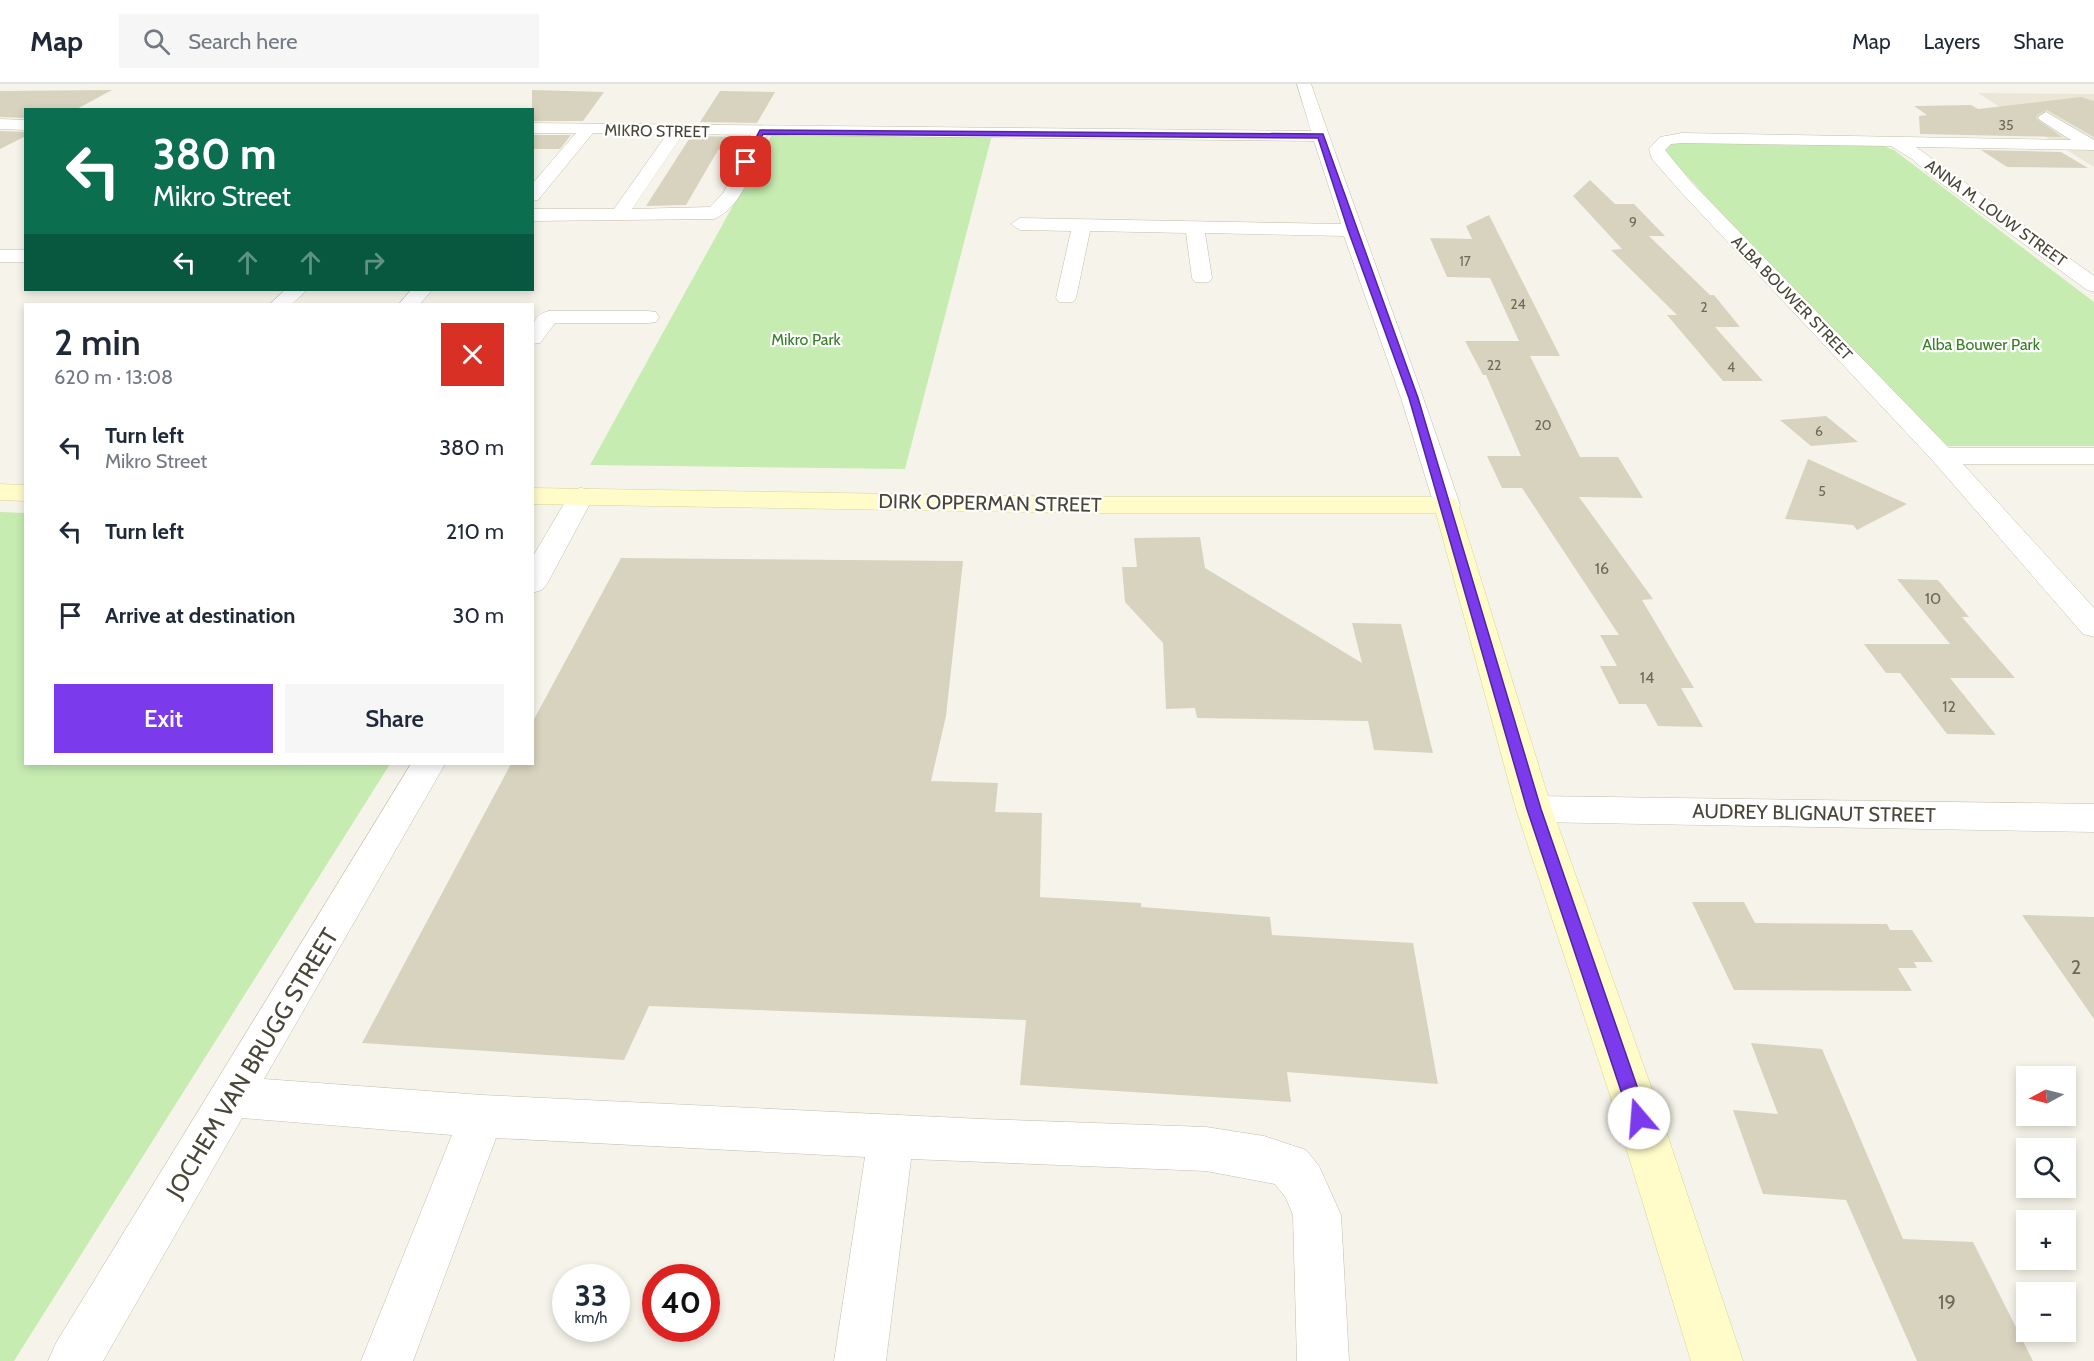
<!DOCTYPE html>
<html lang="en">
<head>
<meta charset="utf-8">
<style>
  :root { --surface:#fff; --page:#f6f6f7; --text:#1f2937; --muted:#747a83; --line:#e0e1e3; --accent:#7c3aed }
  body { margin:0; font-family:Cabin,sans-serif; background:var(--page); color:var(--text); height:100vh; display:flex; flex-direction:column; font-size:22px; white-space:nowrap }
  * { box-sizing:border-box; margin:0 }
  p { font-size:20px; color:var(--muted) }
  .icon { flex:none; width:33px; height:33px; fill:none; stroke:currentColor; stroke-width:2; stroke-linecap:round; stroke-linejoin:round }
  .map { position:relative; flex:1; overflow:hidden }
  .sheet { position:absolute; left:24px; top:219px; width:510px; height:462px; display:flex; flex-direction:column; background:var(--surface); border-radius:0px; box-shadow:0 3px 9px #0003 }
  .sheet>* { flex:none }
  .guide { position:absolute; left:24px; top:24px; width:510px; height:183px; border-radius:0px; box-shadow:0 3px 9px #0003; background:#0b6e4f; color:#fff; overflow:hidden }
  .needle { width:39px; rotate:263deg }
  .buttons { position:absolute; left:2016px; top:982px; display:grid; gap:12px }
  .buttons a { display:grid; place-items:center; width:60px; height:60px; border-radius:0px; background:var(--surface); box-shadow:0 3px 9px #0003; font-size:30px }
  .speed { position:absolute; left:552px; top:1180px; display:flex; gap:12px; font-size:30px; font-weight:700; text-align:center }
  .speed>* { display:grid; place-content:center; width:78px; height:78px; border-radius:50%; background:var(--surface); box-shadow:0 3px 9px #0003; line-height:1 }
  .speed small { font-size:15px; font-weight:400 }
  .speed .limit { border:9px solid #d22; background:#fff; color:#111 }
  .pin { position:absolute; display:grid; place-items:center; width:51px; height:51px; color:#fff; margin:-26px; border-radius:12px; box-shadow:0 3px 9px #0006 }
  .me { position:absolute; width:66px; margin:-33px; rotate:342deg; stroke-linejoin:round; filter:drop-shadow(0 0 4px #0008) }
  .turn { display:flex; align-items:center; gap:21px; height:126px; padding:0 30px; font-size:27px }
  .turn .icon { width:78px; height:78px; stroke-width:2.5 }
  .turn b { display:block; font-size:42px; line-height:51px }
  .lanes { display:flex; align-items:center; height:57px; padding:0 30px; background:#0003; justify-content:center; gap:30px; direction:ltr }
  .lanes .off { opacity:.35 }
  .round { display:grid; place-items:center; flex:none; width:63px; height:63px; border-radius:0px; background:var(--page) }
  .head { display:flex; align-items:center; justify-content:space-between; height:102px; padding:0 30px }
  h1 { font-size:36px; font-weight:600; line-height:45px }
  .action { display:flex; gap:12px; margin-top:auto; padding:12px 30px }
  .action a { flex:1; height:69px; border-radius:0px; background:var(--accent); color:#fff; font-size:24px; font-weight:600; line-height:69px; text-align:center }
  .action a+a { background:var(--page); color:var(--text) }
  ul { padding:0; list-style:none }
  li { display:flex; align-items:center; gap:18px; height:84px; padding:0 30px }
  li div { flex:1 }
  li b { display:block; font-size:22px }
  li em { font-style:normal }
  header { display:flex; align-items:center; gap:36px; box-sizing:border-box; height:84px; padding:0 30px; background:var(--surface); border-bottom:2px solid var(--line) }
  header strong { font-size:28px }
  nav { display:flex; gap:33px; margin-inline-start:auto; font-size:21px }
  .search { width:420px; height:54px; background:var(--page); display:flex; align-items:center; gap:15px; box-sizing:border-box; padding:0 21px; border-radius:0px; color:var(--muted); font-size:22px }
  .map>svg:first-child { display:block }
  .residential { fill:#eae7d7 }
  .green { fill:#c6ecb1 }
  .building { fill:#d8d3be }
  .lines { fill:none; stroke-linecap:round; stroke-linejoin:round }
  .street-casing { stroke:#c2beab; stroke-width:1 }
  .secondary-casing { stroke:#d8d397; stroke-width:1 }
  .street { fill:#fff; fill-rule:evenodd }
  .secondary { fill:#fffcca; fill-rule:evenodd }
  .route { fill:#7c3aed; stroke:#51269a; stroke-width:1.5 }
  .labels { text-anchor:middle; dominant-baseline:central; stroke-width:4.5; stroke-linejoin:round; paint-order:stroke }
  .far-number-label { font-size:14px; fill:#6e6959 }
  .far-street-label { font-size:16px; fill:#4a4637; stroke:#fff }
  .far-park-label { font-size:16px; fill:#378026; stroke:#fff }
  .number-label { font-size:16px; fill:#6e6959 }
  .street-label { font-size:20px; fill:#4a4637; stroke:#fff }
  .near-number-label { font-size:20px; fill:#6e6959 }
  .near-street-label { font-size:24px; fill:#4a4637; stroke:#fff }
</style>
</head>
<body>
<header>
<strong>Map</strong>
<div class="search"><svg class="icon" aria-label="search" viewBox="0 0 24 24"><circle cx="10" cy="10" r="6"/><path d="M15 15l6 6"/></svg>Search here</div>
<nav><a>Map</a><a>Layers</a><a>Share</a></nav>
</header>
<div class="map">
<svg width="2094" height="1277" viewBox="0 0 2094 1277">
  <rect width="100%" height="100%" fill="#f6f4ea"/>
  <path class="residential" d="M1978,9L2094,10V83L2063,64Z"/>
  <path class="green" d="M773,49L992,51L905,385L590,381Z
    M1681,56L1873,58L1894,66L2094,218V362H1935L1665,68L1669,60Z
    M0,428L25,429L26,680H390L14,1277H0Z"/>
  <path class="building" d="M112,6L75,26H26V34L0,33V7Z
    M532,6L604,8L583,37H532Z
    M720,7L775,8L757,39L700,38Z
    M2081,13L2094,17V53L2047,26L2037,31L2036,34L2062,53L1920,50L1919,32L1927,31L1914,22L1971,21L1978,25Z
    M0,47L26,48V52L0,65Z
    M532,51H571L560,65H532Z
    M691,52L747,53L741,66H718L686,121L646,122Z
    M1981,66L2061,68L2088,84L2007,83Z
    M1590,96L1615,120H1634L1665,152H1649L1710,211H1714L1740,243H1715L1763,297H1723L1667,231H1677L1611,166L1622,165L1573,112Z
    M1489,131L1560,272H1530L1580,373H1618L1643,414L1579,413L1653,515L1642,516L1694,604H1681L1703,643L1658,642L1646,620H1619L1600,582H1617L1600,551H1619L1522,404H1502L1487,372H1521L1486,291H1483L1465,257H1519L1490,194L1447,193L1430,154L1472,155L1466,142Z
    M1826,332L1858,358L1811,362L1780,336Z
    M1808,375L1907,420L1857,446L1853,441L1785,435Z
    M1200,453L1205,484L1362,579L1352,539L1401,540L1433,669L1374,666L1368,637L1197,634L1195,624L1166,625L1163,559L1125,518L1122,483H1137L1134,454Z
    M621,474L963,477L946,632L931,697L998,699L995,728L1042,729L1040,813L1141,819V823L1270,833L1272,851L1413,859L1438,1000L1287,988L1291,1018L1020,1001L1026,936L649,922L624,976L362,959L511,680H532V639Z
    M1897,495L1938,496L1969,533H1962L2015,594H1950L1996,651L1947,650L1900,589H1886L1864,560H1950Z
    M1692,818H1744L1755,839L1887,840L1890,846H1912L1933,878H1914L1917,884H1898L1912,907L1734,906Z
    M2022,831L2094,833V935Z
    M1751,959L1822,965L1903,1155L1973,1158L2033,1277H1917L1846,1116L1763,1110L1733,1026L1778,1030Z"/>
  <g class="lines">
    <g class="street-casing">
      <path id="street" d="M1297,0H1311C1360,141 1413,280 1460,421L1456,427L1447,429L1438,427L1434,421L1401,314L1344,152L1205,149L1212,194L1209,198H1195L1192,194L1186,149L1090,147L1076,214L1073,218H1059L1056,214L1071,147L1020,146L1011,140L1020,134L1341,140L1314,57L767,51C753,79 745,122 714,135L532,137V125H614L667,50L593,49L538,116L532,117V100L576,49H532V39L1311,47ZM683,50L751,51L724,108L710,123L632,125Z
        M2046,28L2094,56V66L1916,63L2094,192V208L2087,206L1931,92L1912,75L1891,62L1682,59L1671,60L1665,66L1692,99L1949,364H2094V380H1963L2094,524V553L2083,550L1933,377L1680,107L1652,75L1649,65L1660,53L1682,49L2071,56L2040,36L2038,33Z
        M0,35L26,36V46L0,45Z
        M0,166H26V178H0Z
        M285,206H307L292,220H270Z
        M411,206H432L420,220H399Z
        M549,227H648L656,228L659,233L656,238L648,239H555L540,259L532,260C532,245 531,231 549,227Z
        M581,404L590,406L594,412L547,500L542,506L532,509V474L572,406Z
        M411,680H445L264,995L482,1011L982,1035L1206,1043L1264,1052L1306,1066L1319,1082L1341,1131L1349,1277H1297L1293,1131L1286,1114L1275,1100L1206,1087L911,1075L886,1277H834L865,1073L496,1054L413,1277H361L452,1051L242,1034L103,1277H48L56,1259Z
        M1534,712L2094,720V748L1534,738L1521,735L1516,725L1521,715Z"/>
    </g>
    <g class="secondary-casing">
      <path id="secondary" d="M0,400L26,401V417L0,416Z
        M532,404L1085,413H1447L1456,415L1552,725L1654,1011L1743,1277H1691L1610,1011L1516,725L1436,429H1085L532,420Z"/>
    </g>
    <use href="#street" class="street"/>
    <use href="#secondary" class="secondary"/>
  </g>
  <path class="route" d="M760,46L1323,50L1418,314L1541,725L1648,1034L1646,1040L1639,1042L1633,1040L1630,1034L1527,725L1409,314L1348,146L1318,54L763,50L749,78L743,79Z"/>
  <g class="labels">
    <g class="far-number-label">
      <text x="2006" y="41">35</text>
      <text x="1633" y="138">9</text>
      <text x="1465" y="177">17</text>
      <text x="1518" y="220">24</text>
      <text x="1704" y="223">2</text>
      <text x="1494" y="281">22</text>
      <text x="1731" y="283">4</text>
      <text x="1543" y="341">20</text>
      <text x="1819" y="347">6</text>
      <text x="1822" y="407">5</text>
    </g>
    <g class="far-street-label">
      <text transform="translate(657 47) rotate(1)">MIKRO STREET</text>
      <text transform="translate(1996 129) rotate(36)">ANNA M. LOUW STREET</text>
      <text transform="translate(1792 214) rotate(46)">ALBA BOUWER STREET</text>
    </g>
    <g class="far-park-label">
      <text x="806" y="255">Mikro Park</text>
      <text x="1981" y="260">Alba Bouwer Park</text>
    </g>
    <g class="number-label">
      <text x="1602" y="484">16</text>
      <text x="1933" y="514">10</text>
      <text x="1647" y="593">14</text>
      <text x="1949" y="622">12</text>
    </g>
    <g class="street-label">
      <text transform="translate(990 419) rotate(1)">DIRK OPPERMAN STREET</text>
      <text transform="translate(1814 729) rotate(1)">AUDREY BLIGNAUT STREET</text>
    </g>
    <g class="near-number-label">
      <text x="2076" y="883">2</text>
      <text x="1947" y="1218">19</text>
    </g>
    <g class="near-street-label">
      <text transform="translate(252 979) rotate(-59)">JOCHEM VAN BRUGG STREET</text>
    </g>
  </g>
</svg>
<div class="buttons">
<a><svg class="needle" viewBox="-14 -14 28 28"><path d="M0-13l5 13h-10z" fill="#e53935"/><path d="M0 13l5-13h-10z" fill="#747a83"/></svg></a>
<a><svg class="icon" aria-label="search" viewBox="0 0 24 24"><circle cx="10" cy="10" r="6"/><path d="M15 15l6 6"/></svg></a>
<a>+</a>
<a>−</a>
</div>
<div class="speed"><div>33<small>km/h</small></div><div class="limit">40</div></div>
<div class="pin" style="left:746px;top:78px;background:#d93025"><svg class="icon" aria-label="arrive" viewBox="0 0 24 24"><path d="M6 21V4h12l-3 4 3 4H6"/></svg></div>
<svg class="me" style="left:1639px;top:1034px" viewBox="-20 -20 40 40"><circle r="19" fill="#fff"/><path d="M0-13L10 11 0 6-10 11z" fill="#7c3aed"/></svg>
<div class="guide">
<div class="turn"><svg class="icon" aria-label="left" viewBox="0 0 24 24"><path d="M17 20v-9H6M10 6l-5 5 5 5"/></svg><div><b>380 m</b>Mikro Street</div></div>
<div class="lanes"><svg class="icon" aria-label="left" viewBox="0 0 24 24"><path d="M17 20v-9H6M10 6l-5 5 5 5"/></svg><svg class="icon off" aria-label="ahead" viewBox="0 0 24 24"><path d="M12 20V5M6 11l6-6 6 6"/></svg><svg class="icon off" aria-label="ahead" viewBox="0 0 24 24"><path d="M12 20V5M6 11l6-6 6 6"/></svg><svg class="icon off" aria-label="right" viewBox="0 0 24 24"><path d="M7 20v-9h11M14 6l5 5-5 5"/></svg></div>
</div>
<section class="sheet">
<div class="head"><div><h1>2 min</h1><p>620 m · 13:08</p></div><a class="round" style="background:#d93025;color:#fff"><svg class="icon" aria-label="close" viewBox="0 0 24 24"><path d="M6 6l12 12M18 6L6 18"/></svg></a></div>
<ul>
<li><svg class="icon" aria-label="left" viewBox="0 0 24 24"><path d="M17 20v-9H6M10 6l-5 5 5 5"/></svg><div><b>Turn left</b><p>Mikro Street</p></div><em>380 m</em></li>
<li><svg class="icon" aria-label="left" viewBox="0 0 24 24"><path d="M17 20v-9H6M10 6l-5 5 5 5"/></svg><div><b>Turn left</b></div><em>210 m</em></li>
<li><svg class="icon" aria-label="arrive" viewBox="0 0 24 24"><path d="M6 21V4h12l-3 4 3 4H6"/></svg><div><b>Arrive at destination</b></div><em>30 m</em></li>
</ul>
<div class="action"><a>Exit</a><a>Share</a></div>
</section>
</div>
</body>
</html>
